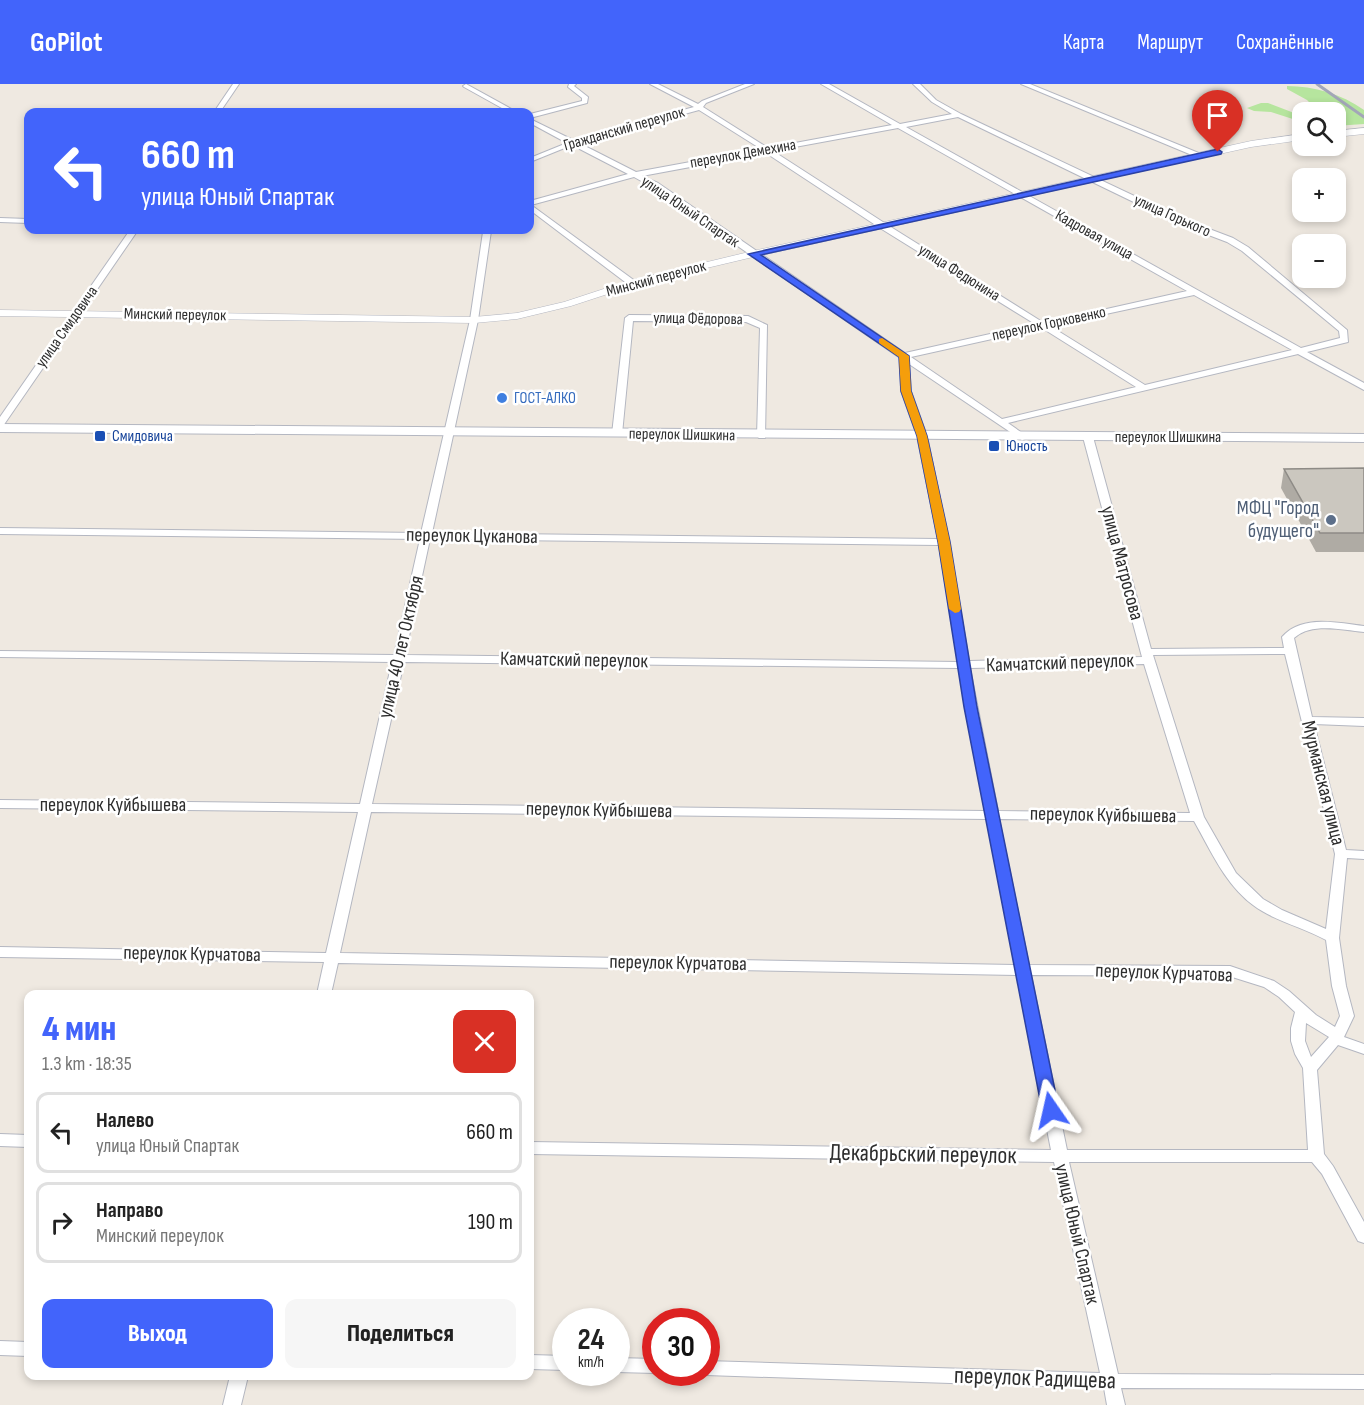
<!DOCTYPE html>
<html lang="ru">
<head>
<meta charset="utf-8">
<style>
  :root { --surface:#fff; --page:#f6f6f6; --text:#222; --muted:#767676; --line:#e0e0e0; --accent:#4264fb }
  body { margin:0; font-family:"Sofia Sans Condensed",sans-serif; background:var(--page); color:var(--text); height:100vh; display:flex; flex-direction:column; font-size:22px; white-space:nowrap }
  * { box-sizing:border-box; margin:0 }
  p { font-size:20px; color:var(--muted) }
  .icon { flex:none; width:33px; height:33px; fill:none; stroke:currentColor; stroke-width:2; stroke-linecap:round; stroke-linejoin:round }
  .map { position:relative; flex:1; overflow:hidden }
  .drawer { position:absolute; left:24px; top:906px; width:510px; height:390px; display:flex; flex-direction:column; background:var(--surface); border-radius:12px; box-shadow:0 3px 9px #0003 }
  .drawer>* { flex:none }
  .banner { position:absolute; left:24px; top:24px; width:510px; height:126px; border-radius:12px; box-shadow:0 3px 9px #0003; background:#4264fb; color:#fff; overflow:hidden }
  .controls { position:absolute; left:1292px; top:18px; display:grid; gap:12px }
  .controls a { display:grid; place-items:center; width:54px; height:54px; border-radius:12px; background:var(--surface); box-shadow:0 3px 9px #0003; font-size:30px }
  .speed { position:absolute; left:552px; top:1224px; display:flex; gap:12px; font-size:30px; font-weight:700; text-align:center }
  .speed>* { display:grid; place-content:center; width:78px; height:78px; border-radius:50%; background:var(--surface); box-shadow:0 3px 9px #0003; line-height:1 }
  .speed small { font-size:15px; font-weight:400 }
  .speed .limit { border:9px solid #d22; background:#fff; color:#111 }
  .pin { position:absolute; display:grid; place-items:center; width:51px; height:51px; color:#fff; margin:-62px -26px; border-radius:50% 50% 50% 0; rotate:-45deg; box-shadow:0 0 6px #0007 }
  .pin .icon { rotate:45deg }
  .me { position:absolute; width:66px; margin:-33px; rotate:349deg; stroke-linejoin:round; filter:drop-shadow(0 0 4px #0008) }
  .turn { display:flex; align-items:center; gap:21px; height:126px; padding:0 18px; font-size:27px }
  .turn .icon { width:78px; height:78px; stroke-width:2.5 }
  .turn b { display:block; font-size:42px; line-height:51px }
  .round { display:grid; place-items:center; flex:none; width:63px; height:63px; border-radius:12px; background:var(--page) }
  .overview { display:flex; align-items:center; justify-content:space-between; height:102px; padding:0 18px }
  h1 { font-size:36px; font-weight:800; line-height:45px; color:var(--accent) }
  .primary-button { display:flex; gap:12px; margin-top:auto; padding:12px 18px }
  .primary-button a { flex:1; height:69px; border-radius:12px; background:var(--accent); color:#fff; font-size:24px; font-weight:800; line-height:69px; text-align:center }
  .primary-button a+a { background:var(--page); color:var(--text) }
  ul { padding:0; list-style:none }
  li { display:flex; align-items:center; gap:18px; height:81px; margin:0 12px 9px; padding:0 6px; border:3px solid var(--line); border-radius:12px }
  li div { flex:1 }
  li b { display:block; font-size:22px }
  li em { font-style:normal }
  header { display:flex; align-items:center; gap:36px; box-sizing:border-box; height:84px; padding:0 30px; background:var(--accent); color:#fff }
  header strong { font-size:28px }
  nav { display:flex; gap:33px; margin-inline-start:auto; font-size:21px }
  .map>svg:first-child { display:block }
  .green { fill:#b6e59e }
  .lines { fill:none; stroke-linecap:round; stroke-linejoin:round }
  .minor-casing { stroke:#b4b7c1; stroke-width:2 }
  .tertiary-casing { stroke:#b4b7c1; stroke-width:1 }
  .secondary-casing { stroke:#b4b7c1; stroke-width:2 }
  .minor { fill:#fff; fill-rule:evenodd }
  .tertiary { fill:#fff; fill-rule:evenodd }
  .secondary { fill:#fff; fill-rule:evenodd }
  .rail { stroke:#a3a6b8; stroke-width:3 }
  .wall { fill:#afaba4 }
  .building { fill:#cbc7bf; stroke:#8e8b86; stroke-width:1.5 }
  .route { fill:#4264fb; stroke:#2b41a3; stroke-width:1.5 }
  .slow { fill:#f59e0b }
  .shop-dot { fill:#3f7fe0; stroke:#fff; stroke-width:2 }
  .transit-dot { fill:#1a4fb4; stroke:#fff; stroke-width:2 }
  .service-dot { fill:#5c6f8a; stroke:#fff; stroke-width:2 }
  .labels { text-anchor:middle; dominant-baseline:central; stroke-width:5; stroke-linejoin:round; paint-order:stroke }
  .far-street-label { font-size:16px; fill:#2e2e2e; stroke:#fff }
  .far-shop-label { font-size:16px; fill:#366cbe; stroke:#fff; text-anchor:start }
  .far-transit-label { font-size:16px; fill:#164399; stroke:#fff; text-anchor:start }
  .service-label { font-size:20px; fill:#4e5e75; stroke:#fff; text-anchor:end }
  .street-label { font-size:20px; fill:#2e2e2e; stroke:#fff }
  .near-street-label { font-size:24px; fill:#2e2e2e; stroke:#fff }
</style>
</head>
<body>
<header>
<strong>GoPilot</strong>
<nav><a>Карта</a><a>Маршрут</a><a>Сохранённые</a></nav>
</header>
<div class="map">
<svg width="1364" height="1321" viewBox="0 0 1364 1321">
  <rect width="100%" height="100%" fill="#efe9e1"/>
  <path class="green" d="M1287,2C1314,2 1342,10 1364,26V40L1335,42V28L1318,27L1307,16L1287,5Z
    M1261,19H1268L1302,32V38L1271,28L1254,27L1247,24Z"/>
  <g class="lines">
    <g class="minor-casing">
      <path id="minor" d="M233,0H239L220,28H214Z
        M466,0L515,27L516,28H509L464,3L463,2Z
        M569,0H576L574,2L588,13L587,19L530,34V30L582,17V14L568,3Z
        M650,0H658L698,20L702,17L745,0H754L706,19L703,23L768,64L892,41L821,0H829L900,40L952,30L932,18L913,0H920L936,16L961,30L1183,135L1233,154L1248,163L1347,246L1348,258L1307,268L1364,299V306L1298,270L1008,339L1025,351V355L1022,356L909,280L911,307L927,352L949,458L969,577L1142,573L1083,353L1088,350L1093,353L1151,565L1284,564L1282,553C1302,530 1338,539 1364,542V548C1342,546 1312,538 1294,554L1312,633L1364,634V642L1314,640L1346,766L1364,767V775L1347,774L1339,854L1346,902L1354,932L1344,953L1364,960V970L1338,961L1317,986L1324,1070L1333,1082L1364,1138V1159L1358,1157L1322,1090L1312,1078H1069L1118,1290L1364,1291V1305L1121,1304L1125,1321H1107L1104,1304L706,1291L700,1288H706V1277L1100,1289L1054,1078L530,1070V1058L1051,1066L1017,891L338,879L331,910H317L324,878L0,873V863L326,869L358,728L0,724V716L360,720L392,578L0,573V567L394,571L420,455L0,450V444L421,449L470,236L483,148L480,146L491,147L478,236L432,449L938,455L917,352L901,307L900,274L652,103L634,93L531,121L635,197V201H629L530,126V117L628,90L572,61L530,78V74L567,59L530,39V35L573,56L694,23ZM699,26L761,65L636,88L579,59ZM958,33L1177,139L1227,158L1242,167L1339,247L1340,254L1301,264L906,43ZM898,44L1187,207L1044,239L886,140L773,67ZM766,69L880,144L1035,240L905,269L658,99L642,92ZM1194,211L1292,266L1145,301L1050,242ZM1042,244L1136,303L1002,335L911,273ZM430,455L939,461L958,578L405,571ZM1285,570L1335,770L1326,845L1282,826L1263,815L1236,789L1204,733L1153,571ZM404,578L959,584L985,727L372,720ZM1144,580L1190,729L998,727L970,584ZM371,728L987,735L1015,881L340,869ZM999,735L1194,737C1211,767 1225,800 1253,821C1274,837 1303,843 1326,856L1332,902L1340,932L1335,943L1316,931L1289,907L1274,897L1230,882L1029,881ZM1031,891L1229,892L1264,903L1279,913L1295,928L1291,944V957L1295,970L1303,984L1308,1066H1067ZM1306,939L1329,953L1311,973L1305,957Z
        M1021,0H1030L1206,72L1199,74Z
        M0,134L28,135V139L0,138Z
        M130,146H138L3,342L0,343V333Z
        M629,231L748,232L767,241L765,354H759L757,352L760,244L746,238L633,237L622,350L620,352H614L612,350L625,234Z
        M0,1050L28,1051V1063L0,1062Z
        M0,1257L28,1258V1272L0,1271Z
        M530,1271L566,1272V1286L530,1285Z
        M616,1274L656,1275V1288H658L656,1289L616,1288Z
        M230,1292H248L241,1321H223Z"/>
    </g>
    <g class="tertiary-casing">
      <path id="tertiary" d="M1364,44V50L1335,53V47Z
        M1302,50V56L1251,63L753,173L635,201L571,222L517,235L474,239L0,232V226L474,233L517,229L564,218L628,197L753,167L1251,57Z"/>
    </g>
    <g class="secondary-casing">
      <path id="secondary" d="M0,340L1364,350V358L0,348Z"/>
    </g>
    <use href="#minor" class="minor"/>
    <use href="#tertiary" class="tertiary"/>
    <use href="#secondary" class="secondary"/>
    <path class="rail" d="M1317,0L1364,33"/>
  </g>
  <path class="wall" d="M1364,384V468H1316L1281,404L1284,385Z"/>
  <path class="building" d="M1364,384V449H1320L1284,385Z"/>
  <path class="route" d="M1218,65L1222,68L1221,70L761,171L909,272L911,307L927,352L950,458L977,623L1059,1026L1057,1030L1051,1032L1045,1030L1042,1026L964,623L938,458L917,352L901,307L899,273L748,170Z"/>
  <path class="slow" d="M882,254L909,272L911,307L927,352L950,458L961,525L959,528L955,529L949,525L938,458L917,352L901,307L899,273L879,259V255Z"/>
  <circle class="shop-dot" cx="502" cy="314" r="6"/>
  <g class="transit-dot">
    <rect x="94" y="346" width="12" height="12" rx="3"/>
    <rect x="988" y="356" width="12" height="12" rx="3"/>
  </g>
  <circle class="service-dot" cx="1331" cy="436" r="6"/>
  <g class="labels">
    <g class="far-street-label">
      <text transform="translate(624 45) rotate(-16)">Гражданский переулок</text>
      <text transform="translate(743 70) rotate(-10)">переулок Демехина</text>
      <text transform="translate(690 128) rotate(34)">улица Юный Спартак</text>
      <text transform="translate(1172 132) rotate(24)">улица Горького</text>
      <text transform="translate(1094 151) rotate(29)">Кадровая улица</text>
      <text transform="translate(959 189) rotate(32)">улица Федюнина</text>
      <text transform="translate(656 195) rotate(-15)">Минский переулок</text>
      <text transform="translate(175 231) rotate(1)">Минский переулок</text>
      <text transform="translate(698 235) rotate(1)">улица Фёдорова</text>
      <text transform="translate(1049 240) rotate(-12)">переулок Горковенко</text>
      <text transform="translate(67 243) rotate(-55)">улица Смидовича</text>
      <text transform="translate(682 351) rotate(1)">переулок Шишкина</text>
      <text x="1168" y="353">переулок Шишкина</text>
    </g>
    <g class="far-shop-label">
      <text x="514" y="314">ГОСТ-АЛКО</text>
    </g>
    <g class="far-transit-label">
      <text x="112" y="352">Смидовича</text>
      <text x="1006" y="362">Юность</text>
    </g>
    <g class="service-label">
      <text x="1319" y="424">МФЦ "Город<tspan x="1319" dy="23">будущего"</tspan></text>
    </g>
    <g class="street-label">
      <text transform="translate(472 452) rotate(1)">переулок Цуканова</text>
      <text transform="translate(1122 479) rotate(75)">улица Матросова</text>
      <text transform="translate(401 563) rotate(-77)">улица 40 лет Октября</text>
      <text transform="translate(574 576) rotate(1)">Камчатский переулок</text>
      <text transform="translate(1060 579) rotate(-2)">Камчатский переулок</text>
      <text transform="translate(1323 699) rotate(76)">Мурманская улица</text>
      <text x="113" y="721">переулок Куйбышева</text>
      <text transform="translate(599 726) rotate(1)">переулок Куйбышева</text>
      <text transform="translate(1103 731) rotate(1)">переулок Куйбышева</text>
      <text transform="translate(192 870) rotate(1)">переулок Курчатова</text>
      <text transform="translate(678 879) rotate(1)">переулок Курчатова</text>
      <text transform="translate(1164 889) rotate(2)">переулок Курчатова</text>
      <text transform="translate(1077 1150) rotate(77)">улица Юный Спартак</text>
    </g>
    <g class="near-street-label">
      <text transform="translate(923 1070) rotate(1)">Декабрьский переулок</text>
      <text transform="translate(1035 1294) rotate(2)">переулок Радищева</text>
    </g>
  </g>
</svg>
<div class="controls">
<a><svg class="icon" aria-label="search" viewBox="0 0 24 24"><circle cx="10" cy="10" r="6"/><path d="M15 15l6 6"/></svg></a>
<a>+</a>
<a>−</a>
</div>
<div class="speed"><div>24<small>km/h</small></div><div class="limit">30</div></div>
<div class="pin" style="left:1218px;top:68px;background:#d93025"><svg class="icon" aria-label="arrive" viewBox="0 0 24 24"><path d="M6 21V4h12l-3 4 3 4H6"/></svg></div>
<svg class="me" style="left:1051px;top:1026px" viewBox="-20 -20 40 40"><path d="M0-17L14 15 0 8-14 15z" fill="#4264fb" stroke="#fff" stroke-width="4"/></svg>
<div class="banner">
<div class="turn"><svg class="icon" aria-label="left" viewBox="0 0 24 24"><path d="M17 20v-9H6M10 6l-5 5 5 5"/></svg><div><b>660 m</b>улица Юный Спартак</div></div>
</div>
<section class="drawer">
<div class="overview"><div><h1>4 мин</h1><p>1.3 km · 18:35</p></div><a class="round" style="background:#d93025;color:#fff"><svg class="icon" aria-label="close" viewBox="0 0 24 24"><path d="M6 6l12 12M18 6L6 18"/></svg></a></div>
<ul>
<li><svg class="icon" aria-label="left" viewBox="0 0 24 24"><path d="M17 20v-9H6M10 6l-5 5 5 5"/></svg><div><b>Налево</b><p>улица Юный Спартак</p></div><em>660 m</em></li>
<li><svg class="icon" aria-label="right" viewBox="0 0 24 24"><path d="M7 20v-9h11M14 6l5 5-5 5"/></svg><div><b>Направо</b><p>Минский переулок</p></div><em>190 m</em></li>
</ul>
<div class="primary-button"><a>Выход</a><a>Поделиться</a></div>
</section>
</div>
</body>
</html>
